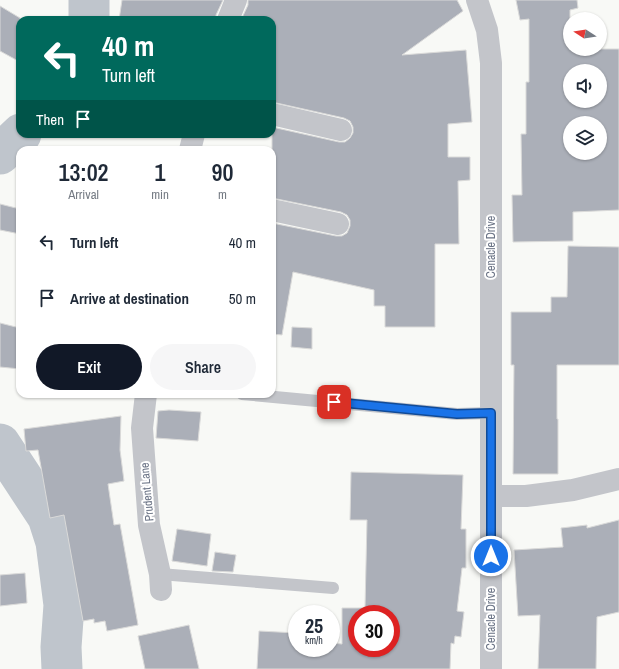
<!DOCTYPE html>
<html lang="en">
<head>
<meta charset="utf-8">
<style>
  :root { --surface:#fff; --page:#f6f6f7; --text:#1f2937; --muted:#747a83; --accent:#111827 }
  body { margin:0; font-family:"Archivo Narrow",sans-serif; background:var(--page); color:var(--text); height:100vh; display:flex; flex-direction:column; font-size:15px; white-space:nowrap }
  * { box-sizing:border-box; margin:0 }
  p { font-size:13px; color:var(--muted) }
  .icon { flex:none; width:22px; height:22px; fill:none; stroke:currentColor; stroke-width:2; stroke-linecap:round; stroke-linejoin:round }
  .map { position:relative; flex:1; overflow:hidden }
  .details { position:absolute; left:16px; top:146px; width:260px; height:252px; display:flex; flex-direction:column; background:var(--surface); border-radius:12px; box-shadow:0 1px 3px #0004 }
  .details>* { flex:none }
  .banner { position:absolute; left:16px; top:16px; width:260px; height:122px; border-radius:12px; box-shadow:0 1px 3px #0004; background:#00695c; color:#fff; overflow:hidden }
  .needle { width:26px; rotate:282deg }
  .controls { position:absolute; left:563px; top:12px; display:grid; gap:8px }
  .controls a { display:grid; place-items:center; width:44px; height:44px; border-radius:50%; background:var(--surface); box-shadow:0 1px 3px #0004; font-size:20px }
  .speed { position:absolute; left:288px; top:605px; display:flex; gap:8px; font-size:20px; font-weight:700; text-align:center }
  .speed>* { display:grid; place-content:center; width:52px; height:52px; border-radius:50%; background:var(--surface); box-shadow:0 1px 3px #0004; line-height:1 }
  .speed small { font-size:10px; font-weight:400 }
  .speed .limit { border:6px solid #d22; background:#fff; color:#111 }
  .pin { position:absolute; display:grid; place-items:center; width:34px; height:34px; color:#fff; margin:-17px; border-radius:8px; box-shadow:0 2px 6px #0006 }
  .me { position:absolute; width:44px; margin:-22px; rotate:0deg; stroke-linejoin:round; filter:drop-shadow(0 0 3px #0008) }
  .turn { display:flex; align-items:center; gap:14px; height:84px; padding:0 20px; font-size:18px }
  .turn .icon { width:52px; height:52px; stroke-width:2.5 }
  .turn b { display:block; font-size:28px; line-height:34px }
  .then { display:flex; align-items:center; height:38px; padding:0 20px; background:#0003; gap:8px; font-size:15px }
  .eta { display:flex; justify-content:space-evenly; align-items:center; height:68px; text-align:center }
  .eta b { font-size:24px; font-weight:600; line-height:28px }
  .button { display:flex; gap:8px; margin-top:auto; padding:8px 20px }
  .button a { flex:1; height:46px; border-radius:24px; background:var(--accent); color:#fff; font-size:16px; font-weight:600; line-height:46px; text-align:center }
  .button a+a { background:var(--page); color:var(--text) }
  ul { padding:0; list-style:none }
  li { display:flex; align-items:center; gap:12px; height:56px; padding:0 20px }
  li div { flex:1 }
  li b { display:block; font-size:15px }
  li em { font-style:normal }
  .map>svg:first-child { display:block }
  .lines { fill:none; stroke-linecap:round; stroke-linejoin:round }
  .river { stroke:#bfc5cc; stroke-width:41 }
  .building { fill:#abafb8; stroke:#dadad9; fill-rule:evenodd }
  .service { stroke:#c3c5ca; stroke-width:12 }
  .minor { stroke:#c3c5ca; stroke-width:22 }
  .tertiary { stroke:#c3c5ca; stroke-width:22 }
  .route-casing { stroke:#114b97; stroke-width:10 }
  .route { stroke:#1a73e8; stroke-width:7 }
  .labels { text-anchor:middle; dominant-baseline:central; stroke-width:4; stroke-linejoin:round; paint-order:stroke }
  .street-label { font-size:12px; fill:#6a7385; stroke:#fff }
</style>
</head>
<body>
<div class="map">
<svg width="619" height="669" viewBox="0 0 619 669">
  <rect width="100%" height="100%" fill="#f8f9f6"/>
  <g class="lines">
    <path class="river" d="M89,20V0
      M0,154L21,134
      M0,444L48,517L56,542L64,605L61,647L62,669"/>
  </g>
  <path class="building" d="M122,0H223L216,15V20H119Z
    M248,0H457L463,11L402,55L466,50L472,122L448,124V157H470V180L458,181L459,244H435V327H385V306H374V290L293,272L282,335L272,334V223L336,236H342L347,233L350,226V220L347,215L341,212L272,198V127L339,142H345L350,138L353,133V127L350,121L344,118L272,102V20H241L248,5Z
    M516,0H577L578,8L570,10V49H619V210L573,212V241L513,242L512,195H522L521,134H526V82H529V19L520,20ZM570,71H600V101H570ZM570,123H600V153H570Z
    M0,6L20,18V62L0,51Z
    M0,204L20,209V234L0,230Z
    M568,246L619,247V365H557V419H558V474H513L514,365H511V312H551V297H567Z
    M0,323L20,328V369L0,367Z
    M292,327L312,328V349L291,347Z
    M169,410L201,412L198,441L156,438L158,411Z
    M121,416L120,450L124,481L108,484L114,525L120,524L138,625L107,631L105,621L94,623V619L83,621L64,515L50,518L38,450L26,451L24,429Z
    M351,472L463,475L461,529H466V568H462L457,611L464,612L461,637L455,636L454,644L451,643L450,669H257L259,631L297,633V648H331V643L342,644V608H365L367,520H350ZM357,614H391V648H357Z
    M619,520V612L597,617L596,669H538L540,615L518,616L514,550L563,547L561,528L587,525V528Z
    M177,529L211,534L207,566L172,561Z
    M215,552L236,555L233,572L212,571Z
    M25,573L27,603L0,606V575Z
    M189,625L199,669H145L138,636Z"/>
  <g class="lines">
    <path class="service" d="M242,394L457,414L491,413
      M160,574L333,588"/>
    <path class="minor" d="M228,20L236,0
      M272,114L341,130
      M190,150L194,134
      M272,210L338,224
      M146,394L142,428L149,525L160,574L161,590
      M491,496V669"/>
    <path class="tertiary" d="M477,0L487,30L491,63V496H526L573,490L619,479"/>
  </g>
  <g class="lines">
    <g class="route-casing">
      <path id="route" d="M334,402L457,414L491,413V556"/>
    </g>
    <use href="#route" class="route"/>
  </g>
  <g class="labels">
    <g class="street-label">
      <text transform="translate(491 247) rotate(-90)">Cenacle Drive</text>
      <text transform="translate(147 492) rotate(-95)">Prudent Lane</text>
      <text transform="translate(491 619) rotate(-90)">Cenacle Drive</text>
    </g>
  </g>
</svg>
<div class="controls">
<a><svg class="needle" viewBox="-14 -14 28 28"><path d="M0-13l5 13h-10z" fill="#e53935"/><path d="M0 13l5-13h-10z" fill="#747a83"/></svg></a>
<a><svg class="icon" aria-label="sound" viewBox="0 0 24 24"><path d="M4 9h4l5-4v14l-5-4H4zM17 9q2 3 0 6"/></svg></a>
<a><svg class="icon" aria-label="layers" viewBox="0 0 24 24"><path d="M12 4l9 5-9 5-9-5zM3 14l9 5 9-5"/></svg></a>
</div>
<div class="speed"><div>25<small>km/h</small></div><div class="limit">30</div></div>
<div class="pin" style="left:334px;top:402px;background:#d93025"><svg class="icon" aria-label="arrive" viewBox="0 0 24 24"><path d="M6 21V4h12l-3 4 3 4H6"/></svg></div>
<svg class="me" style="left:491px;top:556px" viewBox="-20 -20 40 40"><circle r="17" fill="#1a73e8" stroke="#fff" stroke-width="3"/><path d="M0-11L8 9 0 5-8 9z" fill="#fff"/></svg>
<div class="banner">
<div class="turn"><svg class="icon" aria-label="left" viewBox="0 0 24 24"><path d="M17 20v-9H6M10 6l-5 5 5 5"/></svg><div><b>40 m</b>Turn left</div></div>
<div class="then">Then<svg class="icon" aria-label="arrive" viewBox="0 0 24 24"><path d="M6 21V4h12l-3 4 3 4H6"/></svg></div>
</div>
<section class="details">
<div class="eta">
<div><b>13:02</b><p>Arrival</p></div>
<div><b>1</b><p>min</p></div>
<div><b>90</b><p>m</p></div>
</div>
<ul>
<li><svg class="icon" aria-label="left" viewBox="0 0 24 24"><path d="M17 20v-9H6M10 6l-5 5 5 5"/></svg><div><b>Turn left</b></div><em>40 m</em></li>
<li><svg class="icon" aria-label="arrive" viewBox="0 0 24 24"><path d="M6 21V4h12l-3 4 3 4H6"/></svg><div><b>Arrive at destination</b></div><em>50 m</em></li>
</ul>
<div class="button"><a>Exit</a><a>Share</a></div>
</section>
</div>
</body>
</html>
